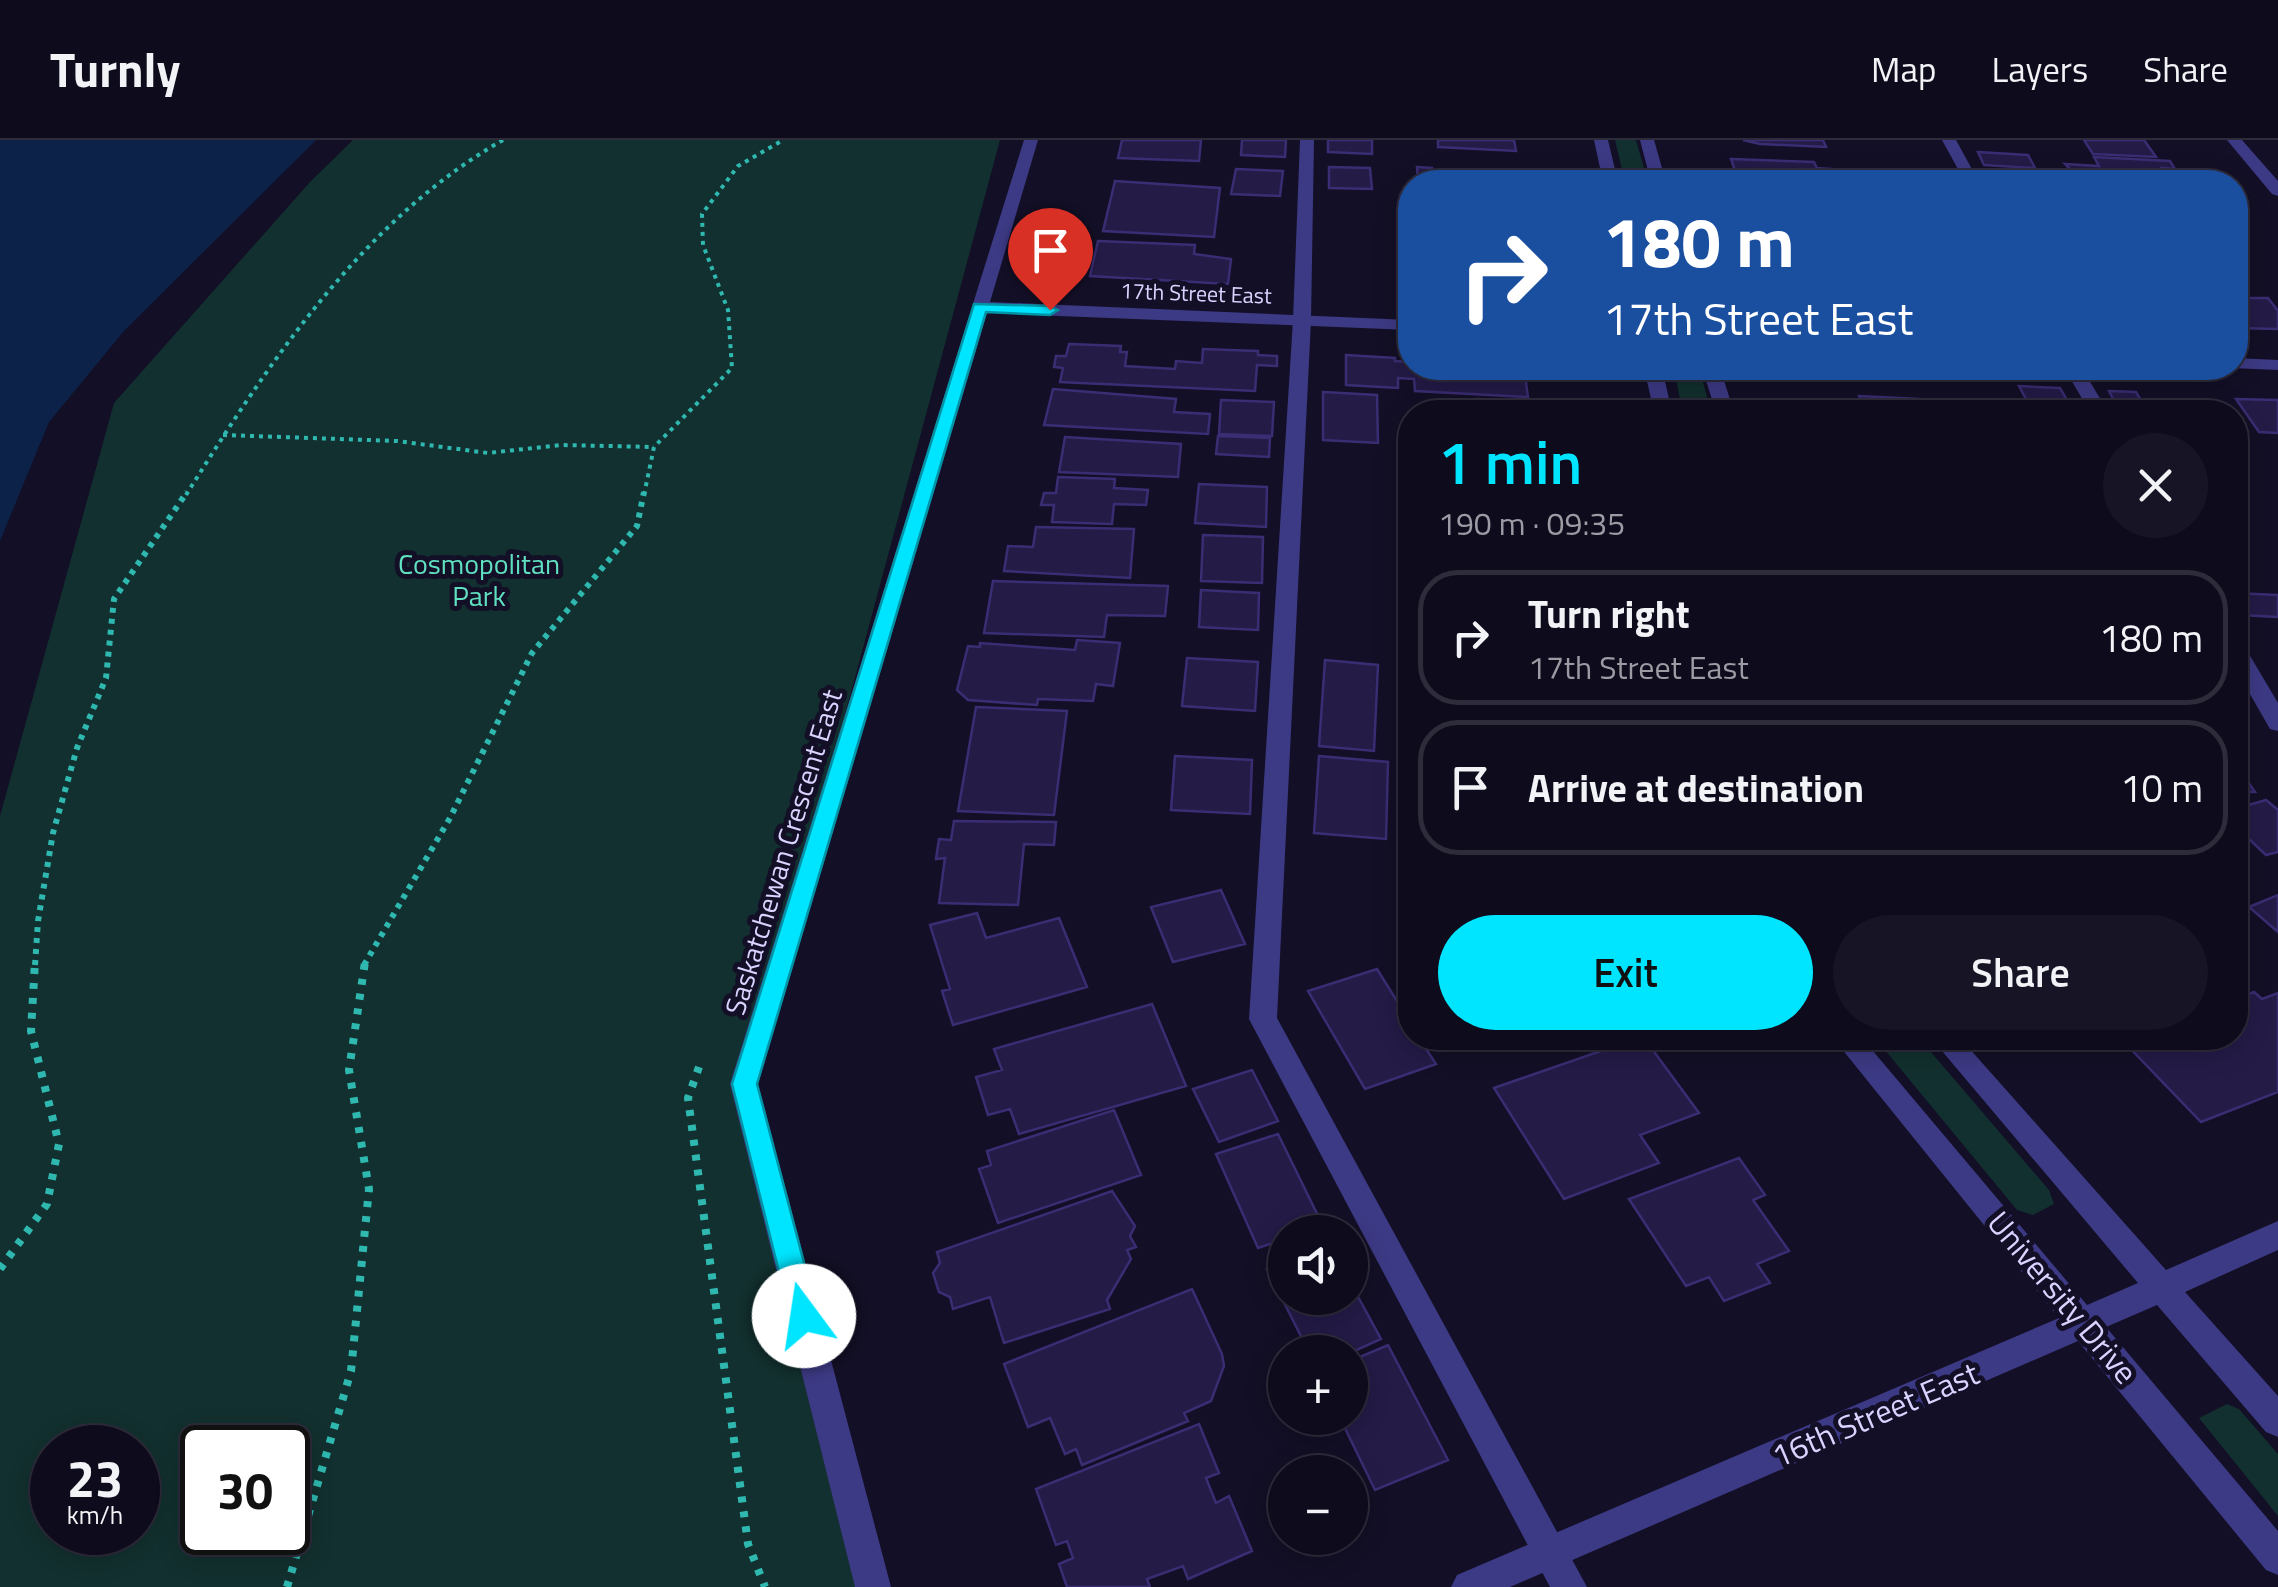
<!DOCTYPE html>
<html lang="en">
<head>
<meta charset="utf-8">
<style>
  :root { --surface:#0e0b1c; --page:#171425; --text:#f1f3f6; --muted:#9b9ba3; --line:#2e2b3b; --accent:#00e5ff }
  body { margin:0; font-family:"Titillium Web",sans-serif; background:var(--page); color:var(--text); height:100vh; display:flex; flex-direction:column; font-size:38px; white-space:nowrap }
  * { box-sizing:border-box; margin:0 }
  p { font-size:32px; color:var(--muted) }
  .icon { flex:none; width:55px; height:55px; fill:none; stroke:currentColor; stroke-width:2; stroke-linecap:round; stroke-linejoin:round }
  .map { position:relative; flex:1; overflow:hidden }
  .side { position:absolute; left:1398px; top:260px; width:850px; height:650px; display:flex; flex-direction:column; background:var(--surface); border-radius:40px; box-shadow:0 5px 25px #0003,0 0 0 2px var(--line) }
  .side>* { flex:none }
  .hud { position:absolute; left:1398px; top:30px; width:850px; height:210px; border-radius:40px; box-shadow:0 5px 25px #0003,0 0 0 2px var(--line); background:#1a4fa0; color:#fff; overflow:hidden }
  .fabs { position:absolute; left:1268px; top:1075px; display:grid; gap:20px }
  .fabs a { display:grid; place-items:center; width:100px; height:100px; border-radius:50%; background:var(--surface); box-shadow:0 5px 25px #0003,0 0 0 2px var(--line); font-size:50px }
  .speed { position:absolute; left:30px; top:1285px; display:flex; gap:20px; font-size:50px; font-weight:700; text-align:center }
  .speed>* { display:grid; place-content:center; width:130px; height:130px; border-radius:50%; background:var(--surface); box-shadow:0 5px 25px #0003,0 0 0 2px var(--line); line-height:1 }
  .speed small { font-size:25px; font-weight:400 }
  .speed .limit { border:5px solid #111; border-radius:15px; background:#fff; color:#111 }
  .pin { position:absolute; display:grid; place-items:center; width:85px; height:85px; color:#fff; margin:-102px -42px; border-radius:50% 50% 50% 0; rotate:-45deg; box-shadow:0 0 10px #0007 }
  .pin .icon { rotate:45deg }
  .me { position:absolute; width:110px; margin:-55px; rotate:346deg; stroke-linejoin:round; filter:drop-shadow(0 0 8px #0008) }
  .turn { display:flex; align-items:center; gap:35px; height:210px; padding:0 40px; font-size:45px }
  .turn .icon { width:130px; height:130px; stroke-width:2.5 }
  .turn b { display:block; font-size:70px; line-height:85px }
  .round { display:grid; place-items:center; flex:none; width:105px; height:105px; border-radius:52px; background:var(--page) }
  .head { display:flex; align-items:center; justify-content:space-between; height:170px; padding:0 40px }
  h1 { font-size:60px; font-weight:600; line-height:75px; color:var(--accent) }
  .button { display:flex; gap:20px; margin-top:auto; padding:20px 40px }
  .button a { flex:1; height:115px; border-radius:60px; background:var(--accent); color:#111; font-size:40px; font-weight:600; line-height:115px; text-align:center }
  .button a+a { background:var(--page); color:var(--text) }
  ul { padding:0; list-style:none }
  li { display:flex; align-items:center; gap:30px; height:135px; margin:0 20px 15px; padding:0 20px; border:5px solid var(--line); border-radius:40px }
  li div { flex:1 }
  li b { display:block; font-size:38px }
  li em { font-style:normal }
  header { display:flex; align-items:center; gap:60px; box-sizing:border-box; height:140px; padding:0 50px; background:var(--surface); border-bottom:2px solid var(--line) }
  header strong { font-size:48px }
  nav { display:flex; gap:55px; margin-inline-start:auto; font-size:35px }
  .map>svg:first-child { display:block }
  .green { fill:#12302f; fill-rule:evenodd }
  .water { fill:#0c2248 }
  .building { fill:#241b47; stroke:#3b2d73; stroke-width:2.5 }
  .lines { fill:none; stroke-linecap:round; stroke-linejoin:round }
  .path-far2 { stroke:#2fb8b0; stroke-width:4; stroke-dasharray:4 5; stroke-linecap:butt }
  .path-far1 { stroke:#2fb8b0; stroke-width:6; stroke-dasharray:5 6; stroke-linecap:butt }
  .path { stroke:#2fb8b0; stroke-width:8; stroke-dasharray:6 9; stroke-linecap:butt }
  .service { fill:#3d3a85; fill-rule:evenodd }
  .minor { fill:#3d3a85; fill-rule:evenodd }
  .route { fill:#00e5ff; stroke:#0095a6; stroke-width:2.5 }
  .labels { text-anchor:middle; dominant-baseline:central; stroke-width:10; stroke-linejoin:round; paint-order:stroke }
  .far-street-label { font-size:22px; fill:#d9d4ff; stroke:#130f26 }
  .park-label { font-size:28px; fill:#5fe0c0; stroke:#130f26 }
  .street-label { font-size:28px; fill:#d9d4ff; stroke:#130f26 }
  .near-street-label { font-size:32px; fill:#d9d4ff; stroke:#130f26 }
</style>
</head>
<body>
<header>
<strong>Turnly</strong>
<nav><a>Map</a><a>Layers</a><a>Share</a></nav>
</header>
<div class="map">
<svg width="2278" height="1447" viewBox="0 0 2278 1447">
  <rect width="100%" height="100%" fill="#130f26"/>
  <path class="green" d="M353,0H1000L743,953L866,1447H0V676L114,263L310,42ZM52,1308H138V1392H52ZM202,1308H288V1392H202Z
    M1615,0H1636L1648,42H1625Z
    M1675,232L1701,235L1711,272H1682Z
    M1875,898H1919L2049,1050L2054,1064L2033,1075L2017,1070Z
    M2227,1264L2239,1269L2278,1314V1376L2199,1278Z"/>
  <path class="water" d="M0,0H316L124,191L49,282L0,401Z"/>
  <path class="building" d="M1122,0H1201L1199,21L1118,18Z
    M1242,0H1286L1285,17L1241,15Z
    M1328,0H1372V14L1328,12Z
    M1438,0H1514L1516,11L1438,7Z
    M1743,0H1823L1826,7L1760,4Z
    M2084,0H2144L2156,17L2093,14Z
    M1978,12L2028,15L2035,28L1984,25Z
    M2094,17L2170,21L2175,29L2162,28L2169,42L2051,41L2070,37L2060,31L2070,29L2065,24L2099,26Z
    M1731,19L1814,22L1817,28L1831,29L1836,40L1739,42Z
    M1329,27L1370,28L1372,49L1329,48Z
    M1417,27L1432,28L1433,37L1509,42H1418Z
    M1236,29L1283,31L1280,56L1231,54Z
    M1115,41L1220,48L1214,97L1103,91Z
    M1098,101L1195,105L1194,114L1231,119L1228,144L1090,136Z
    M2235,158H2268L2278,171V189L2235,188Z
    M1069,204L1121,206L1120,212H1127L1125,226L1175,229L1176,221L1202,223L1203,209L1258,211V215L1277,216V226L1257,225L1255,251L1060,242L1063,228L1054,227L1056,216H1066Z
    M1346,215L1395,218V221L1410,222V228H1524L1528,257L1415,251L1414,239L1398,238V248L1346,245Z
    M2019,246L2060,248L2074,272H2033Z
    M1053,249L1176,259L1174,272L1210,274L1208,294L1044,285Z
    M2109,251L2136,252L2148,272H2120Z
    M1323,252L1377,255L1378,303L1323,300Z
    M1859,256L1959,261L1964,272H1865Z
    M1477,259L1517,261L1518,272H1425V265L1478,268Z
    M2236,259L2278,260V293L2259,292Z
    M1221,260L1274,262L1272,296L1219,294Z
    M1218,296L1270,298L1269,317L1216,314Z
    M1065,297L1181,304L1178,337L1059,332Z
    M1058,337L1115,339L1114,348L1148,350L1146,365L1114,364L1112,384L1052,382L1054,365H1041L1044,353H1056Z
    M1199,344L1267,347L1266,387L1195,383Z
    M1036,387L1134,389L1130,438L1004,431L1008,406L1033,407Z
    M1203,395L1263,397L1262,443L1201,441Z
    M993,441L1168,446L1165,476L1107,475L1104,497L984,493Z
    M1201,450L1259,453L1258,490L1199,487Z
    M2235,453L2278,455V477L2241,475L2235,464Z
    M1077,500L1120,503L1113,546L1096,544L1093,561L1038,559L1037,565L968,560L957,550L968,506L980,507V503L1075,510Z
    M1187,518L1258,522L1255,571L1182,566Z
    M1325,520L1378,525L1374,611L1319,606Z
    M976,567L1067,571L1054,675L958,671Z
    M1175,616L1252,620L1250,674L1171,670Z
    M1319,616L1388,622L1386,699L1314,693Z
    M2235,623L2255,652H2235Z
    M2266,660L2278,670V712L2266,715L2235,686V669Z
    M954,681L1056,682L1054,705L1024,704L1018,765L939,763L945,718L936,719L939,699L951,700Z
    M1221,750L1245,804L1173,822L1151,767Z
    M2278,755V792L2249,767Z
    M977,773L986,798L1059,778L1087,847L953,885L942,851L950,849L930,785Z
    M1377,829L1410,882V898H1419L1436,924L1365,949L1308,851Z
    M2254,852L2262,859L2278,853V952L2201,982L2123,901L2235,898V859Z
    M1152,864L1186,946L1019,994L1010,969L988,975L976,937L1002,930L994,909Z
    M1638,898H1644L1699,973L1640,995L1659,1023L1564,1059L1494,948Z
    M1252,930L1278,981L1219,1002L1193,949Z
    M1114,970L1141,1035L998,1083L979,1029L991,1025L987,1011Z
    M1278,994L1323,1086L1302,1092H1285V1099L1258,1108L1216,1014Z
    M1739,1018L1765,1055L1753,1060L1789,1111L1757,1124L1770,1143L1724,1161L1709,1137L1686,1146L1629,1059Z
    M1112,1051L1135,1086L1130,1096L1136,1107L1127,1110L1131,1119L1107,1160L1110,1169L1004,1203L990,1157L953,1169L950,1157L939,1152L933,1133L940,1123L937,1112Z
    M1285,1122V1158H1350V1142L1381,1199L1350,1213L1309,1212L1267,1129Z
    M1192,1149L1222,1214L1224,1226L1211,1261L1184,1273L1188,1281L1082,1325L1076,1309L1065,1314L1050,1278L1028,1287L1004,1224Z
    M1388,1205L1448,1320L1375,1350L1340,1278H1350V1221Z
    M1199,1284L1219,1333L1206,1338L1216,1363L1229,1356L1252,1411L1188,1439L1183,1426L1147,1439L1150,1447H1067L1059,1424L1073,1418L1067,1401L1056,1405L1036,1349Z"/>
  <g class="lines">
    <path class="path-far2" d="M223,295L397,301L488,313L561,305L654,307
      M186,355C270,221 363,80 503,0
      M644,355L654,307L732,228L728,170L703,105L702,74L738,26L783,0"/>
    <path class="path-far1" d="M35,825L38,781L53,693L77,608L106,538L114,459L187,352
      M364,825L450,678L532,513L637,386L644,352"/>
    <path class="path" d="M699,927L688,958L748,1404L765,1447
      M0,1129L47,1064L59,1004L31,891L35,822
      M287,1447L351,1231L369,1049L349,930L365,822"/>
    <path class="service" d="M1300,0H1314L1311,180L1277,878L1587,1447H1550L1249,879L1293,180Z
      M1942,0H1956L1979,42H1965Z
      M2064,228H2082L2108,272H2090Z
      M2235,502L2243,504L2278,563V591L2270,589L2235,528Z"/>
    <path class="minor" d="M1024,0H1038L990,162L1410,180V190L987,173L758,944L891,1447H855L730,944Z
      M1594,0H1608L1618,42H1603Z
      M1640,0H1654L1666,42H1651Z
      M2227,0H2242L2278,41V56L2272,54Z
      M2235,218L2278,220V230L2231,228H2235Z
      M1644,228H1662L1672,272H1654Z
      M1702,228H1720L1734,272H1716Z
      M1833,898H1862L2087,1165L2138,1143L1931,898H1960L2166,1130L2278,1081V1110L2185,1152L2278,1256V1297L2266,1292L2157,1165L2106,1187L2278,1391V1435L2266,1430L2078,1201L1510,1447H1451L1457,1435L2059,1178Z"/>
  </g>
  <path class="route" d="M974,164L1050,166L1058,170L1050,175L986,172L757,944L818,1176L814,1186L804,1190L794,1186L790,1176L732,944Z"/>
  <g class="labels">
    <g class="far-street-label">
      <text transform="translate(1196 153) rotate(2)">17th Street East</text>
    </g>
    <g class="park-label">
      <text x="479" y="423">Cosmopolitan<tspan x="479" dy="32">Park</tspan></text>
    </g>
    <g class="street-label">
      <text transform="translate(783 712) rotate(-73)">Saskatchewan Crescent East</text>
    </g>
    <g class="near-street-label">
      <text transform="translate(2063 1157) rotate(50)">University Drive</text>
      <text transform="translate(1875 1274) rotate(-23)">16th Street East</text>
    </g>
  </g>
</svg>
<div class="fabs">
<a><svg class="icon" aria-label="sound" viewBox="0 0 24 24"><path d="M4 9h4l5-4v14l-5-4H4zM17 9q2 3 0 6"/></svg></a>
<a>+</a>
<a>−</a>
</div>
<div class="speed"><div>23<small>km/h</small></div><div class="limit">30</div></div>
<div class="pin" style="left:1050px;top:170px;background:#d93025"><svg class="icon" aria-label="arrive" viewBox="0 0 24 24"><path d="M6 21V4h12l-3 4 3 4H6"/></svg></div>
<svg class="me" style="left:804px;top:1176px" viewBox="-20 -20 40 40"><circle r="19" fill="#fff"/><path d="M0-13L10 11 0 6-10 11z" fill="#00e5ff"/></svg>
<div class="hud">
<div class="turn"><svg class="icon" aria-label="right" viewBox="0 0 24 24"><path d="M7 20v-9h11M14 6l5 5-5 5"/></svg><div><b>180 m</b>17th Street East</div></div>
</div>
<section class="side">
<div class="head"><div><h1>1 min</h1><p>190 m · 09:35</p></div><a class="round"><svg class="icon" aria-label="close" viewBox="0 0 24 24"><path d="M6 6l12 12M18 6L6 18"/></svg></a></div>
<ul>
<li><svg class="icon" aria-label="right" viewBox="0 0 24 24"><path d="M7 20v-9h11M14 6l5 5-5 5"/></svg><div><b>Turn right</b><p>17th Street East</p></div><em>180 m</em></li>
<li><svg class="icon" aria-label="arrive" viewBox="0 0 24 24"><path d="M6 21V4h12l-3 4 3 4H6"/></svg><div><b>Arrive at destination</b></div><em>10 m</em></li>
</ul>
<div class="button"><a>Exit</a><a>Share</a></div>
</section>
</div>
</body>
</html>
